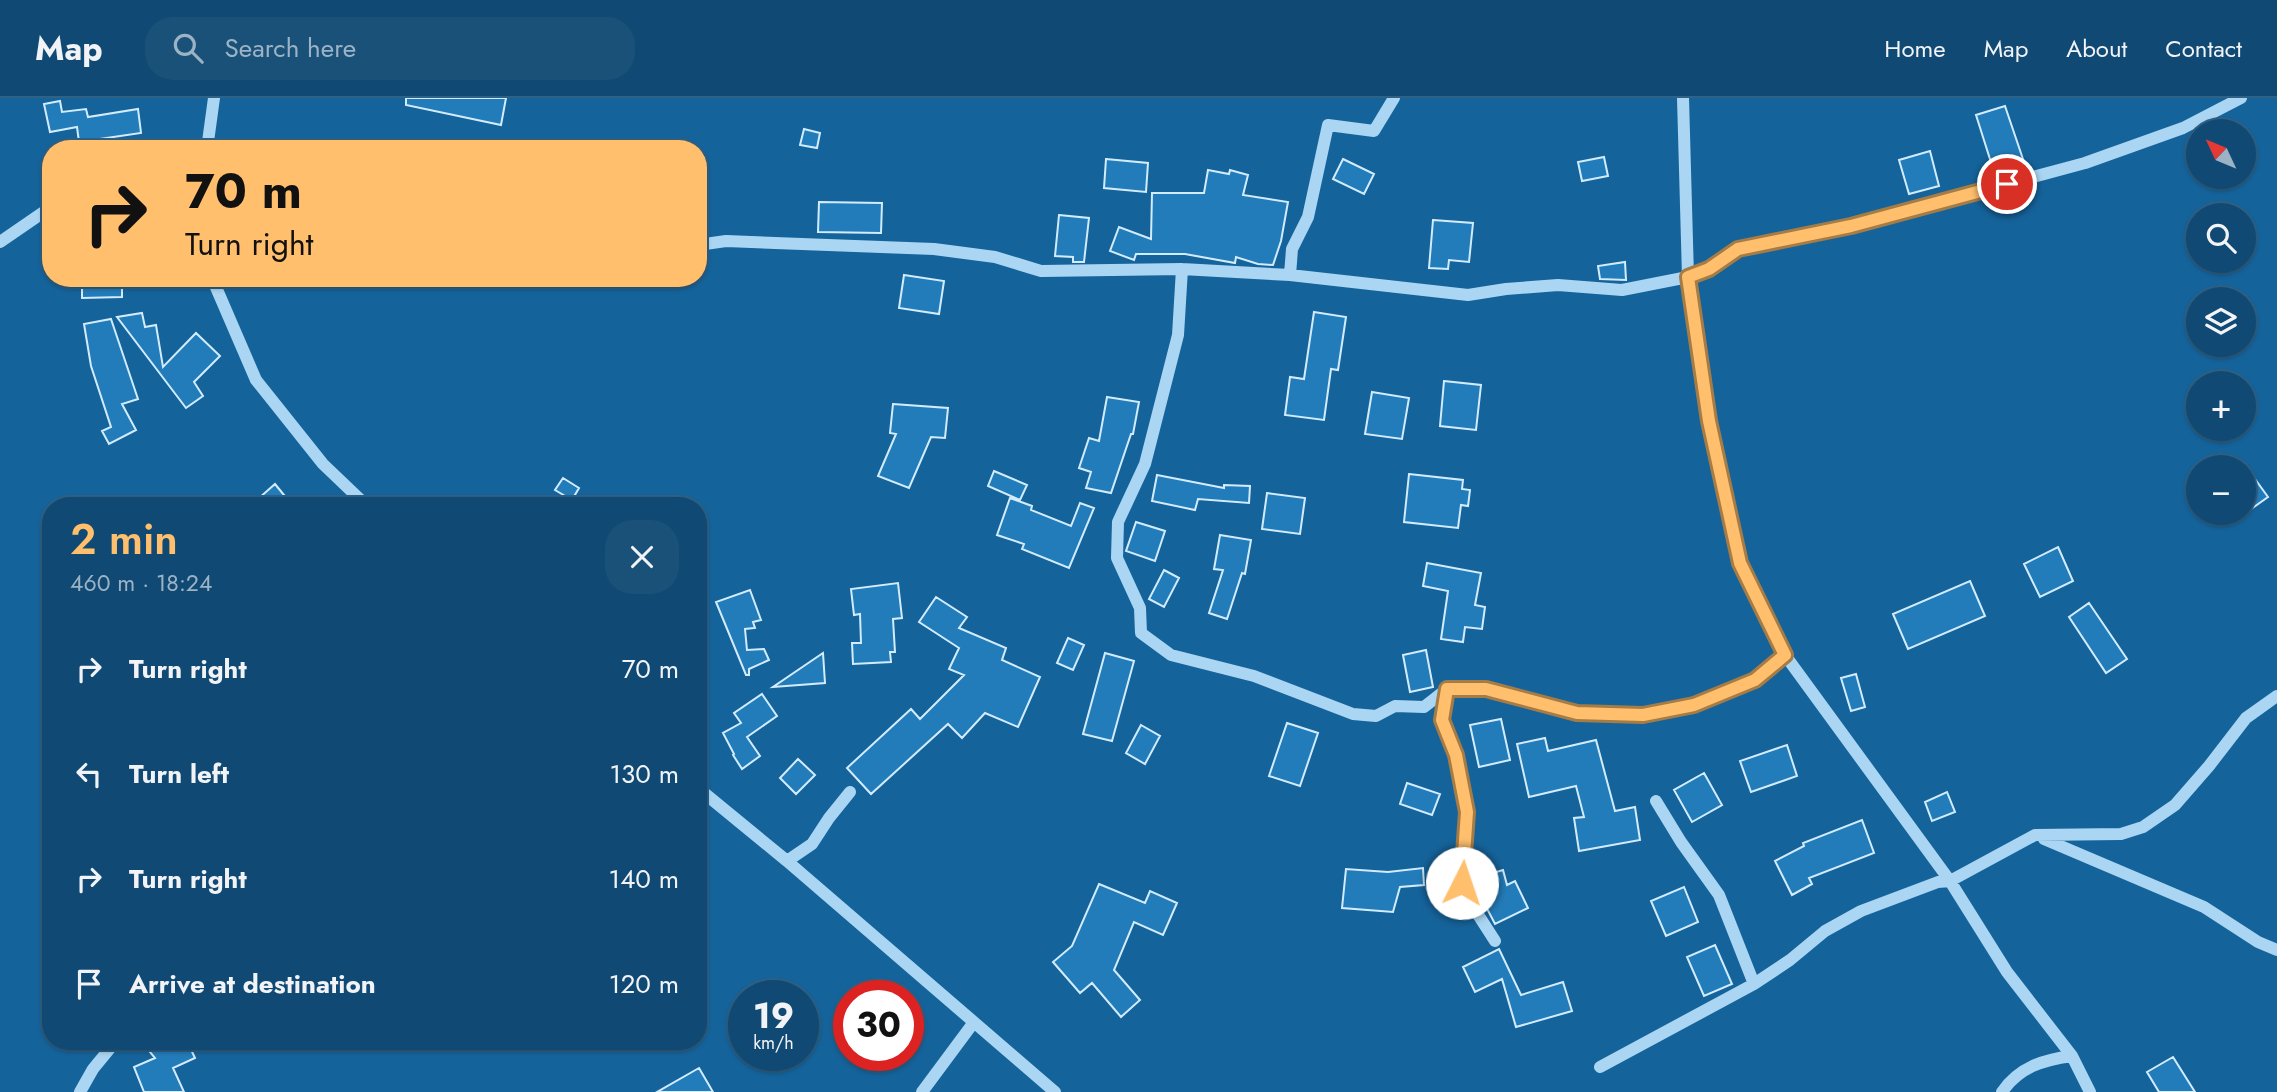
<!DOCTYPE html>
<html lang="en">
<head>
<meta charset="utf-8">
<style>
  :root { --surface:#104a74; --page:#195179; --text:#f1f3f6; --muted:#9cb3c5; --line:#306286; --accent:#ffbf6c }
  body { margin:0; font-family:Jost,sans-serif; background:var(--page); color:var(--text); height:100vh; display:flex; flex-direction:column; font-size:26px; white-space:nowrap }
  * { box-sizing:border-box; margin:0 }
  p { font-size:23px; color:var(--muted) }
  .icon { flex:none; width:38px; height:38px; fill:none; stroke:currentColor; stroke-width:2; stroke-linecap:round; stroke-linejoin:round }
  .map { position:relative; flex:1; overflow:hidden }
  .details { position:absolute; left:42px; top:399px; width:665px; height:553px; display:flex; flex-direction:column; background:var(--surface); border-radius:28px; box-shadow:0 2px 5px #0004,0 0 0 2px var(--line) }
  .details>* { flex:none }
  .banner { position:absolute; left:42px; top:42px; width:665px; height:147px; border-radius:28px; box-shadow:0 2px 5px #0004,0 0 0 2px var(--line); background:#ffbf6c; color:#111; overflow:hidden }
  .needle { width:46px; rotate:314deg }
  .buttons { position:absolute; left:2186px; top:21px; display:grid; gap:14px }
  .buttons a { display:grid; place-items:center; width:70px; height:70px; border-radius:50%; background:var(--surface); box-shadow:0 2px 5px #0004,0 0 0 2px var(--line); font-size:35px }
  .speed { position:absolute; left:728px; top:882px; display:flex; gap:14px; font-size:35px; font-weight:700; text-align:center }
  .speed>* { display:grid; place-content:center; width:91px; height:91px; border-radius:50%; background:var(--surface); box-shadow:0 2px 5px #0004,0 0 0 2px var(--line); line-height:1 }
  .speed small { font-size:18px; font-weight:400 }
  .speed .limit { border:10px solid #d22; background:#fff; color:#111 }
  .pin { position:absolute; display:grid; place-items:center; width:60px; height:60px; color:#fff; margin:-30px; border:4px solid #fff; border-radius:50%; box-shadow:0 2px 7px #0007 }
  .me { position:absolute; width:77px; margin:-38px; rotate:4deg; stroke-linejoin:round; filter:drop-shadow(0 0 5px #0008) }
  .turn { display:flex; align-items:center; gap:24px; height:147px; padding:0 28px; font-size:32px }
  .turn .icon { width:91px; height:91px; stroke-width:2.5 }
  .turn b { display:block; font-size:49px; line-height:60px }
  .round { display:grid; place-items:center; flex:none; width:74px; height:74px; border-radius:28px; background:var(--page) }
  .head { display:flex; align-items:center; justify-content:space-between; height:119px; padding:0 28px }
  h1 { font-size:42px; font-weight:600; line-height:52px; color:var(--accent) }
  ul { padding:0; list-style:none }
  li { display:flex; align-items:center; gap:21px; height:105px; padding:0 28px }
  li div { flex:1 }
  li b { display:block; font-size:26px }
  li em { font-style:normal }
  header { display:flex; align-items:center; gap:42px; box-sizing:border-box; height:98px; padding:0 35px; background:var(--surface); border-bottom:2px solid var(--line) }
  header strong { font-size:33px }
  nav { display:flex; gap:38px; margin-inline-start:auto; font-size:24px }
  .search { width:490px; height:63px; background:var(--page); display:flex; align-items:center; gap:18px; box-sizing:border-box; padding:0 24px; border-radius:28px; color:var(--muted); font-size:26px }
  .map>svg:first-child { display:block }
  .building { fill:#237cba; stroke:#d2ecfd; stroke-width:2 }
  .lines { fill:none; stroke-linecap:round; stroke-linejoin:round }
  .minor { stroke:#aad6f3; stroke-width:12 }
  .route-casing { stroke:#a67c46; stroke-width:18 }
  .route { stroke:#ffbf6c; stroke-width:12 }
</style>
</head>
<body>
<header>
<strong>Map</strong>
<div class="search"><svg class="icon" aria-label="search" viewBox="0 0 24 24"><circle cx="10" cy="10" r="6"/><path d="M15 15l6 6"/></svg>Search here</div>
<nav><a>Home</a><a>Map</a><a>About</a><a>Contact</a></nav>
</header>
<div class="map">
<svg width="2277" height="994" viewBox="0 0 2277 994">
  <rect width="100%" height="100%" fill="#15639b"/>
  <path class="building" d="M406,0H506L501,27L406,7Z
    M60,3L62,14L86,11L88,19L138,11L141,35L79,44L77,29L50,34L44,6Z
    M2005,8L2025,67L1995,77L1976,17Z
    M804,31L820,35L817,50L800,47Z
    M1930,53L1939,88L1909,96L1899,62Z
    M1604,59L1608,78L1582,83L1578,64Z
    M1106,61L1148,65L1146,94L1104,90Z
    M1343,61L1374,76L1364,96L1333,81Z
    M1208,72L1229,76L1230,72L1248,77L1243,97L1288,104L1281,143L1273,167L1258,166L1236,159L1235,165L1185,156H1136L1134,162L1110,153L1119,129L1151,141L1152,95H1204Z
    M819,104L882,105L881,135L818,134Z
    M1059,117L1089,120L1084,164H1073V159L1055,158Z
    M1433,122L1473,125L1469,164L1449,162L1448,171L1429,170Z
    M1625,164L1626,182L1600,181L1598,168Z
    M904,177L944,183L939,216L899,210Z
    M82,180H129L122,184V199L82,200Z
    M1314,214L1346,219L1338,272L1331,271L1324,322L1285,317L1290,279L1304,281Z
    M142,215L145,229L156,227L163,269L196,235L220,258L194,284L203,298L186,310L117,219Z
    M111,221L138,301L122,306L136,332L109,346L102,333L111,329L91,268L84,226Z
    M1444,283L1481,287L1476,332L1440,328Z
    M1372,294L1409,300L1402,341L1365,336Z
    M1107,299L1139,304L1133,336H1131L1111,395L1086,390L1091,374L1079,370L1089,340L1099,343Z
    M893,306L948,310L945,340L931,339L909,390L878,378L896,336L890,335Z
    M994,373L1027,387L1020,402L988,388Z
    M1409,376L1463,382L1462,391L1470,392L1468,408L1461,407L1458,430L1404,424Z
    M1157,377L1224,390V387L1250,388L1249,405L1198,401L1195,412L1152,403Z
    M563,380L579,390L572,402L555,392Z
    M2255,381L2268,399L2244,416V389Z
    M275,386L293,408H250Z
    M1267,395L1305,400L1300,436L1262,431Z
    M1010,400L1032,408L1031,412L1071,428L1080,405L1094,410L1069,470L1022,451L1024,446L997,437Z
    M1136,424L1165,433L1155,463L1126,453Z
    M1220,437L1251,442L1245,476L1242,475L1227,521L1209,515L1223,472L1214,471Z
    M2058,449L2073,483L2040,499L2024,466Z
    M1427,465L1481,475L1475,507L1485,509L1482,531L1465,529L1463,544L1441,541L1448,493L1423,488Z
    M1164,472L1179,480L1164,509L1149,501Z
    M1970,483L1985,518L1908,551L1893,516Z
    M898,485L902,520L893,521L895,554H890L891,564L853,566L852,545H861L860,516L854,517L851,491Z
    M750,492L761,522L753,524L755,530L745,531L747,552L764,551L769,562L749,571V577H746L716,504Z
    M936,499L967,519L959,530L1006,550L1002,562L1040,579L1018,629L985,615L962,640L948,626L871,696L847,670L911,611L920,621L964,577L949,571L959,550L919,524Z
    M2089,505L2127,561L2106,575L2069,519Z
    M1068,540L1084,547L1073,572L1057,565Z
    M1426,552L1433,589L1410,594L1403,557Z
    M823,555L825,585L773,589Z
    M1105,555L1134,563L1112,643L1083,636Z
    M1856,576L1865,609L1851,613L1841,580Z
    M762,596L777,618L747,639L760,658L742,671L733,657L734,656L723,635L741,625L734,615Z
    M1501,621L1510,662L1479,669L1470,627Z
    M1287,625L1318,635L1300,688L1269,678Z
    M1141,627L1160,638L1145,666L1126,655Z
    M1545,640L1548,653L1596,642L1615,713L1635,709L1640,742L1579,753L1574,720L1584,719L1576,688L1529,699L1517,646Z
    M1787,647L1797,678L1751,694L1740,663Z
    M798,661L815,677L796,696L780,680Z
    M1704,675L1722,707L1692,724L1674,692Z
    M1407,685L1440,696L1432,717L1400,706Z
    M1947,694L1955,714L1932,723L1925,704Z
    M1862,722L1874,755L1809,780L1812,786L1792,797L1775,763L1804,748L1803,745Z
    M1423,770L1424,787L1400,789L1393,814L1342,810L1346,771L1388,774Z
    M1503,772L1507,787L1515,783L1528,810L1495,826L1481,799L1488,796L1483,778Z
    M1099,786L1145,805L1150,793L1177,805L1163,837L1134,824L1114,872L1140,902L1121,919L1092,885L1080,895L1053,864L1072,848Z
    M1684,789L1698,824L1666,838L1651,803Z
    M1715,847L1732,886L1704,898L1687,859Z
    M1499,851L1521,897L1563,884L1572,913L1516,929L1502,881L1475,894L1463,869Z
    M141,943H187L195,960L173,970L184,994H144L134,969L155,960Z
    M2173,959L2195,994H2159L2147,974Z
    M699,970L713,994H657Z"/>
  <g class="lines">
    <path class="minor" d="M1683,0L1688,179L1709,323L1740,465L1785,557L1950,783L2007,874L2072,958L2090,994
      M207,51L214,0
      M0,144L51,109
      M698,147L726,143L934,151L995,159L1041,173L1182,171L1290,177L1468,197L1506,191L1558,187L1622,192L1688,179L1709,171L1738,151L1851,128L2085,65L2183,30L2241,0
      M1182,171L1178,237L1145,366L1118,424L1117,460L1140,510L1141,535L1171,557L1254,578L1353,616L1376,618L1395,608L1424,609L1447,591H1486L1577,615L1643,617L1694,607L1755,582L1785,557
      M1290,177L1292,151L1308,119L1328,27L1374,33L1394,0
      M212,180L256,282L323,366L367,408
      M1447,591L1442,622L1456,657L1467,714L1462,785L1468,801L1495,843
      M698,690L787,763L1055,994
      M1656,703L1681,744L1719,797L1754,886
      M2044,741L2204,809L2258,844L2277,852
      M787,763L812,746L829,720L850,694
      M1600,969L1754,886L1790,862L1825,833L1861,813L1938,784L1950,783L2035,737L2121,736L2143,729L2175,707L2209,668L2246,620L2277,598
      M80,994L93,971L116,943
      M922,994L974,924
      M2002,994C2019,969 2043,962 2072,958"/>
  </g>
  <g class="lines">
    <g class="route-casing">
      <path id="route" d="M1462,785L1467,714L1456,657L1442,622L1447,591H1486L1577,615L1643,617L1694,607L1755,582L1785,557L1740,465L1709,323L1688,179L1709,171L1738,151L1851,128L2007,86"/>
    </g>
    <use href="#route" class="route"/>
  </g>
</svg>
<div class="buttons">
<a><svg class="needle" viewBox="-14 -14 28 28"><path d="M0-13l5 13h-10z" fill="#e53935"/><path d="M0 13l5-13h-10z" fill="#9cb3c5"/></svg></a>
<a><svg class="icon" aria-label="search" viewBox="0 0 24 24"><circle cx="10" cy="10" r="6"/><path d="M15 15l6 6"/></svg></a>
<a><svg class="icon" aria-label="layers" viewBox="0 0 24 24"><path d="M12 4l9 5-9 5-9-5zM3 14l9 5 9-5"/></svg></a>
<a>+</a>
<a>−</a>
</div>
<div class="speed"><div>19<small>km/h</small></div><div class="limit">30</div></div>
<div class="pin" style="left:2007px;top:86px;background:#d93025"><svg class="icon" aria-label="arrive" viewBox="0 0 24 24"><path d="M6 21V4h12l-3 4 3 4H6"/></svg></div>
<svg class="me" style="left:1462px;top:785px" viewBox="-20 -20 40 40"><circle r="19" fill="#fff"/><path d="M0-13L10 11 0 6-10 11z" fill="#ffbf6c"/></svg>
<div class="banner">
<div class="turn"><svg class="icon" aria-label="right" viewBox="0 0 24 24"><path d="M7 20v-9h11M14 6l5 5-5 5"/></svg><div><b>70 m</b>Turn right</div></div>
</div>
<section class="details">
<div class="head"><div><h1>2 min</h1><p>460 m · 18:24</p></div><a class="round"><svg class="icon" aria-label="close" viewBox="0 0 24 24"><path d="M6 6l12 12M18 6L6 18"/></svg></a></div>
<ul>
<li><svg class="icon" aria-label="right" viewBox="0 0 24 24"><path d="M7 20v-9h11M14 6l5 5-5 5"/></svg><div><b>Turn right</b></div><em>70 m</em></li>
<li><svg class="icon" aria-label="left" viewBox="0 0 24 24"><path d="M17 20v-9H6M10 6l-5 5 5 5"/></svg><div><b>Turn left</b></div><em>130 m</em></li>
<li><svg class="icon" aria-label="right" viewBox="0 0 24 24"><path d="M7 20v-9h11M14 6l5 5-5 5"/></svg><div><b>Turn right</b></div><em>140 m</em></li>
<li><svg class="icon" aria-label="arrive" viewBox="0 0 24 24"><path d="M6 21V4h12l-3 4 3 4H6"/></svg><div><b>Arrive at destination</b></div><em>120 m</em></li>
</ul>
</section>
</div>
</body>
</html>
